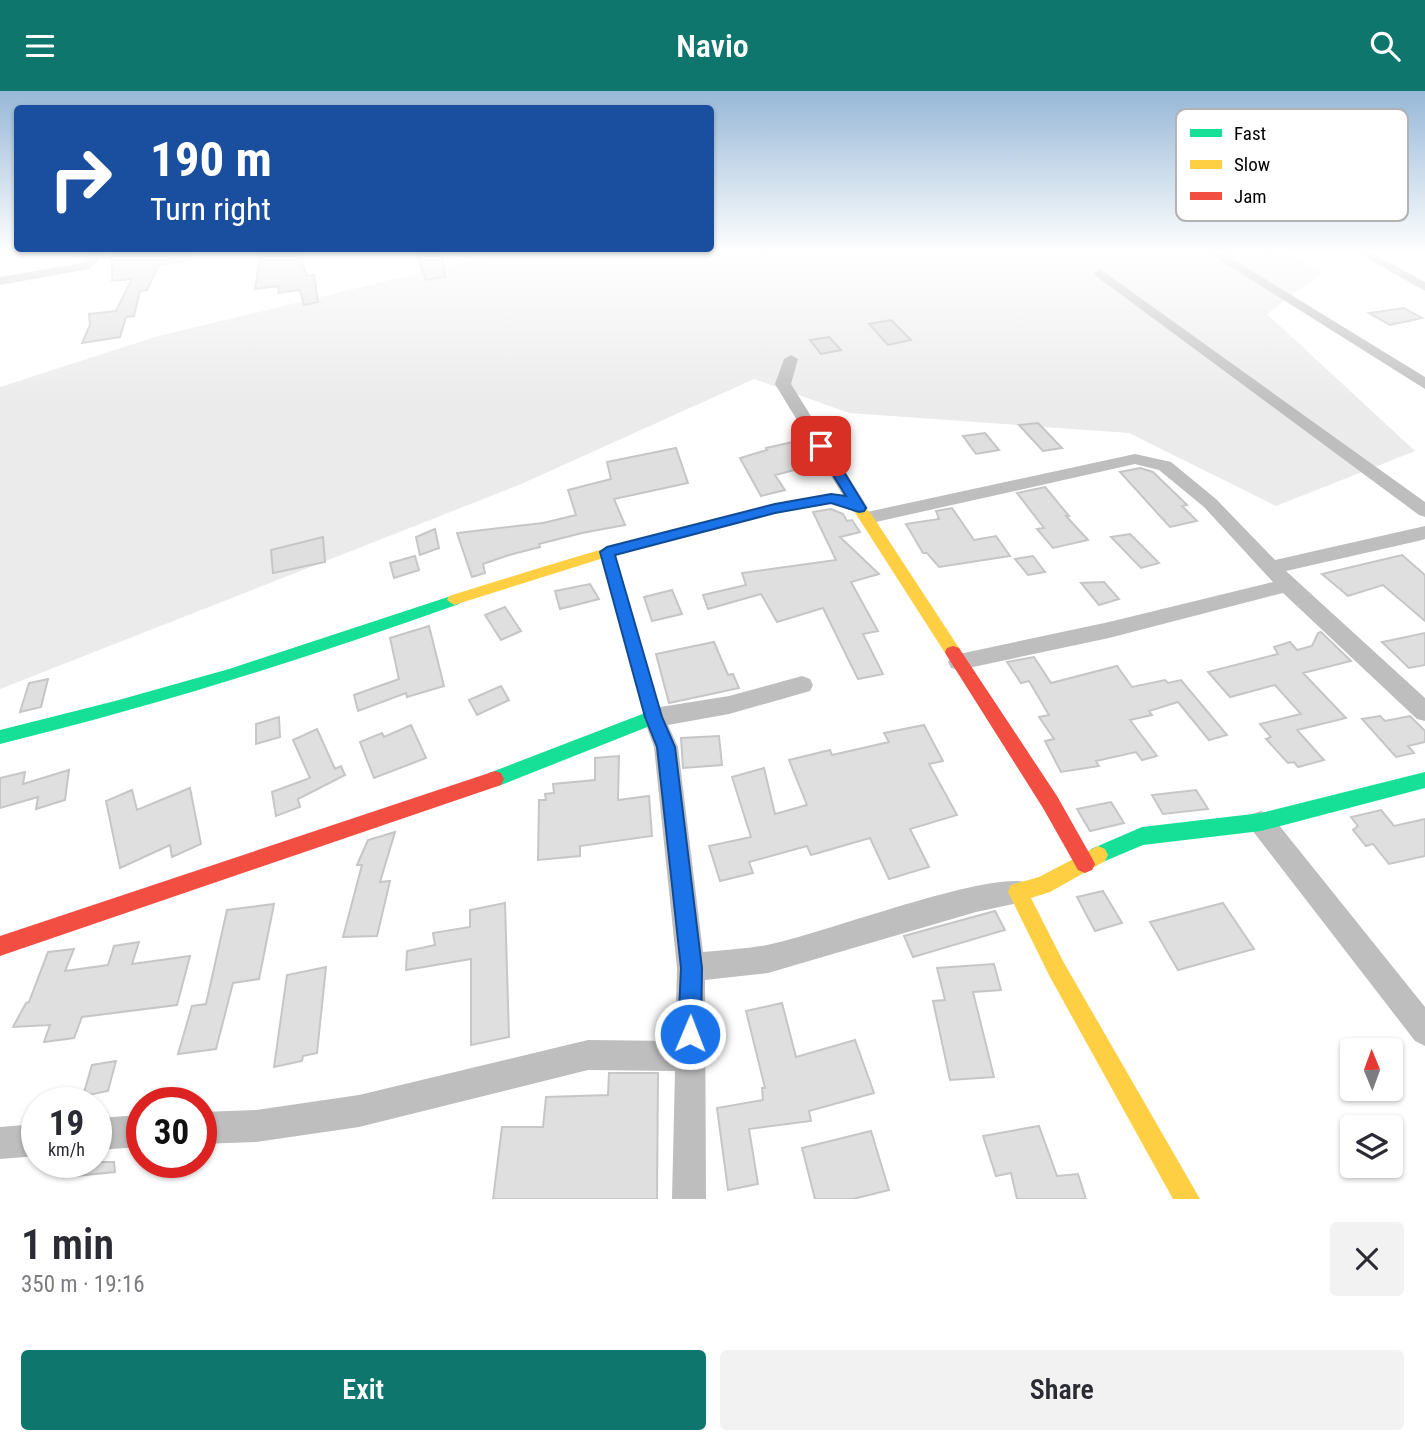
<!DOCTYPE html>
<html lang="en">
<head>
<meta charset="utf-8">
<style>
  :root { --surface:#fff; --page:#f2f2f3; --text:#2b2b33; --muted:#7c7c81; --accent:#0f766e }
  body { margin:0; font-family:"Roboto Condensed",sans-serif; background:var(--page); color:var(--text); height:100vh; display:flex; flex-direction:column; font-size:26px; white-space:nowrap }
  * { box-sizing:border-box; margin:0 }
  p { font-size:23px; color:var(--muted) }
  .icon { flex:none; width:38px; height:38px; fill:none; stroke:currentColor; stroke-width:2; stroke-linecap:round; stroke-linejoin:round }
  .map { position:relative; height:1108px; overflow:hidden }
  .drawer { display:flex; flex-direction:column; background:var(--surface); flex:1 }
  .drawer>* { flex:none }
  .banner { position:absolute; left:14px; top:14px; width:700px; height:147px; border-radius:7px; box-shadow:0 2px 5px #0004; background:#1a4fa0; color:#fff; overflow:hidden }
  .needle { width:46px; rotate:359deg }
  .fabs { position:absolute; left:1340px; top:947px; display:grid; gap:14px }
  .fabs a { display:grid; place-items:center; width:63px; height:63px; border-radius:7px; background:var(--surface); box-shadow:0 2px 5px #0004; font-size:35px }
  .speed { position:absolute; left:21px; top:996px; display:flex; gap:14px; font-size:35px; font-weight:700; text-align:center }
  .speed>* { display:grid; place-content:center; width:91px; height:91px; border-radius:50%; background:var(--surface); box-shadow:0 2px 5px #0004; line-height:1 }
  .speed small { font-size:18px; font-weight:400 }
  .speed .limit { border:10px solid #d22; background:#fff; color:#111 }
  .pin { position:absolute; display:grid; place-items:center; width:60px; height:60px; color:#fff; margin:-30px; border-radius:14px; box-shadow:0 4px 10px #0006 }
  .me { position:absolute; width:77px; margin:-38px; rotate:1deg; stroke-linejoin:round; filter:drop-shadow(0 0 5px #0008) }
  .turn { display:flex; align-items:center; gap:24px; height:147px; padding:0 21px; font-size:32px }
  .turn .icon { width:91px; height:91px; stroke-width:2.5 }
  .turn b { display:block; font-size:49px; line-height:60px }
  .round { display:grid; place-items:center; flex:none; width:74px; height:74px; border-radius:7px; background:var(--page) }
  .head { display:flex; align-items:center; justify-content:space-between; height:119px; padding:0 21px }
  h1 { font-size:42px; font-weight:600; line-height:52px }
  .action { display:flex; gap:14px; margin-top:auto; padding:14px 21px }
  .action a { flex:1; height:80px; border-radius:7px; background:var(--accent); color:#fff; font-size:28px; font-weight:600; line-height:80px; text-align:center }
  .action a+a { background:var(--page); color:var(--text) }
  header { display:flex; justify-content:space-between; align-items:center; height:91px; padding:0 21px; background:var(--accent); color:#fff; font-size:32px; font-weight:600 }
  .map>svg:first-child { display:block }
  .green { fill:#ebebeb }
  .building { fill:#dfdfdf; stroke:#c6c6c6; stroke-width:2 }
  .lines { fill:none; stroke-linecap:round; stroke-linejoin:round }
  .street { fill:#bebebe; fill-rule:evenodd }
  .fast { fill:#16e098; fill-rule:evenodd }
  .slow { fill:#ffcf43; fill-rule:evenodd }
  .jam { fill:#f24e42; fill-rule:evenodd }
  .route { fill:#1a73e8; stroke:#114b97; stroke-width:2 }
  .key { fill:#fff; stroke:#b2b2b2; stroke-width:2 }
  .key-label { font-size:19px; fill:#000 }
</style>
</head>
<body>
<header><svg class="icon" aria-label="menu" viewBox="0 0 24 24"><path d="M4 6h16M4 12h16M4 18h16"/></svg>Navio<svg class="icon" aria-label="search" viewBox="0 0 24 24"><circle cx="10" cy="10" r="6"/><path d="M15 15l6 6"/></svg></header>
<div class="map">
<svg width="1425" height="1108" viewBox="0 0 1425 1108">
  <rect width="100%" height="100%" fill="#fff"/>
  <path class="green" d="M507,161H1283L1323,181L1267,223L1415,360L1276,415L1129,342L849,322L754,288L519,394L0,598V296L155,246Z"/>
  <path class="building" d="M112,161H189L190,169L159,174L147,199L140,200L134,225L126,226L120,246L82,252L90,234L89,223L116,220L132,188L112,190Z
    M261,161H299L307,185L314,184L318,211L304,214L300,199L278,202L279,195L255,198Z
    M415,161H442L445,186L426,189Z
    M1404,217L1422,227L1390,234L1369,222Z
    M891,229L911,249L888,254L869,233Z
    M829,246L841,259L821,263L810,249Z
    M1038,332L1062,357L1043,360L1019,334Z
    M985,342L999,359L976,363L963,345Z
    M793,351L806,376L775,384L785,399L761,405L740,367L767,359L766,357Z
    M676,357L688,392L614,408L625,434L582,442L539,453L540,456L509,464L483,473L485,482L472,486L457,442L543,432L576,424L568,399L611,388L607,371Z
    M1140,377L1153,381L1187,414L1182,415L1197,430L1170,436L1120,381Z
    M1045,396L1069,425H1066L1088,449L1053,457L1037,438L1044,437L1017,402Z
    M952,417L974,449L996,445L1010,465L939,476L927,462H923L906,433L939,428L936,420Z
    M831,418L843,423L847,430L852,429L860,441L840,446L879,483L851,491L878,540L863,543L883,583L858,588L823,517L777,531L761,503L708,518L703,504L746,494L742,482L836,469L813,421Z
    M435,438L439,457L420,464L416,446Z
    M1130,443L1159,472L1141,477L1111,446Z
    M323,446L325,471L273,482L271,459Z
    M1402,464L1425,484V530L1383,494L1348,505L1322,483Z
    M415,465L419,479L394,487L390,472Z
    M1033,465L1045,481L1028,484L1015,468Z
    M1104,491L1119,508L1099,514L1081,492Z
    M590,493L599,508L560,518L555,500Z
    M672,499L682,523L652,530L644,506Z
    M505,516L521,540L501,549L485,524Z
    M429,535L444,595L407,606L406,602L358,620L354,604L399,588L390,547Z
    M1321,541L1351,570L1303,582L1346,627L1297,639L1324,669L1298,676L1294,671L1288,672L1266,648L1271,646L1260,633L1301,623L1275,594L1230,606L1208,581L1278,563L1274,556L1290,551L1297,559L1312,555L1318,542Z
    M1425,542V574L1409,577L1382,551Z
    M714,551L728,584L733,583L739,597L669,612L656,563Z
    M1034,566L1051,592L1117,575L1132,596L1165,589L1168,592L1181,589L1227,644L1209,649L1178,611L1149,620L1152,624L1130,629L1157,665L1142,669L1136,661L1096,670L1099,675L1061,681L1045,650L1054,648L1039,626L1049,624L1029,590L1021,592L1007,571Z
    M48,588L41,616L20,621L29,592Z
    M501,595L509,609L477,624L469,609Z
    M1380,625L1385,630L1410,625L1425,640V651L1408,655L1414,662L1396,666L1362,628Z
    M279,626L280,646L256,653V633Z
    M411,634L426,667L374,687L360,651L382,642L384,646Z
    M924,634L943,670L929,673L957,724L910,738L929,776L889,788L870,747L811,764L807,755L749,771L753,782L720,790L709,755L751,746L732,686L764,677L775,723L807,714L789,669L830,659L832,664L889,651L884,642Z
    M317,638L335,678L341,675L345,684L298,708L300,716L276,725L272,701L310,687L293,649Z
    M719,645L722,674L683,677L681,647Z
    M619,665L618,709L649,705L652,745L580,755V765L538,769L539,709H546L545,703L554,702L553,693L595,689V667Z
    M69,679L65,709L36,718L38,706L0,717V687L25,681L23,693Z
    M190,697L201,753L172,766L170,754L120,777L106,710L132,699L137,719Z
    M1196,699L1208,718L1163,723L1152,704Z
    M1111,711L1124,732L1090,740L1077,718Z
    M1381,719L1394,735L1425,728V765L1389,773L1373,753L1366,755L1353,739L1358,735L1351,726Z
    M395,741L380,791L390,790L377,845L343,846L362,774H357L368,749Z
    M1103,800L1122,832L1095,840L1077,806Z
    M505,812L509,946L471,954V868L406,879L407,860L435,854L433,842L470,836V819Z
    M1223,812L1254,858L1178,879L1150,831Z
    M274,813L259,888L233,892L216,958L178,963L192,915L206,913L227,819Z
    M995,820L1005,839L913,866L904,845Z
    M139,851L132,873L190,865L177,914L82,926L74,947L44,951L50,934L13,936L26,912L29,911L48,861L74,858L65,880L108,874L114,855Z
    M994,873L1001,899L973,901L994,986L950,989L933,910L945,909L937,877Z
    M326,876L317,962L303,965L302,970L274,976L287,884Z
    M782,912L796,966L855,949L874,1002L809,1020L811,1030L749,1038L758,1093L728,1099L717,1017L763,1009L762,997H765L746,920Z
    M116,970L108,1000L83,1005L92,974Z
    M609,982H658L657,1108H493L502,1036H543L546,1006L608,1004Z
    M1039,1035L1057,1085L1078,1083L1086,1108H1017L1011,1082L996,1085L983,1045Z
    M871,1040L889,1099L853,1108H815L802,1057Z
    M70,1071H114L115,1081L64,1086Z"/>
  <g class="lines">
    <path class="street" d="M87,161H99V170L89,178L0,194V186L81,172L87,168Z
      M1207,161H1221L1425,286V298Z
      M1356,161H1370L1425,191V200Z
      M1100,178L1425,411V426L1419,424L1096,185L1094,182Z
      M791,264L798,268L791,293L868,417L865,421H853L775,293L784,268Z
      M1135,363L1171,371L1216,408L1275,469L1425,435V448L1418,450L1286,480L1425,607V630L1417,628L1283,502L1109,547L959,579L951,577L948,571L951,565L959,563L1109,531L1273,491L1204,416L1159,379L1135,373L867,433L858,427L867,421Z
      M802,585L810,588L813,594L810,600L729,623L668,634L678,656L703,861C724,859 746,858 767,854C817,845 992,778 1027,792L1031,801L1027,810L976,821L768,882L705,889L706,1108H672L675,980L588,979L359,1036L256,1051L201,1053V1021L256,1019L359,1004L588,949L675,950L677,877L654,656L643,626L646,619L654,617L729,605Z
      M1261,720L1270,723L1425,916V955L1415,950L1252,739L1249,731L1252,723Z
      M142,1024V1056L96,1059V1027Z
      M37,1033V1065L0,1068V1036Z"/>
    <path class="fast" d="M607,456L614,461L662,626L660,631L501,694L495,696L489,694L486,688L489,682L645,622L600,461Z
      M454,504L461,509L459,513C308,567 156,615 0,653V639L115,610L229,578Z
      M1425,681V697L1261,740L1143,754L1098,773L1091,770L1088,764L1091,758L1142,736L1261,722Z"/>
    <path class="slow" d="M831,403C848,406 860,410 872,424L959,557L961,561L959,565H947L854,420L831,411L775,421L610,465L454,514L447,509L449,505C575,466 701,426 831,403Z
      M1098,755L1105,758L1108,764L1105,770L1050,801L1031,807L1064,872L1200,1108H1173L1050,886L1008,801L1011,794L1039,786Z"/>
    <path class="jam" d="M953,555L959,557L1057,705L1092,767L1095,773L1092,779L1085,782L1078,779L1043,717L947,565L945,561L947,557Z
      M495,680L501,682L504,688L501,694L0,865V845Z"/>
  </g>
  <linearGradient id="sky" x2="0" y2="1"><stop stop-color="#97b8d7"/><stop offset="0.51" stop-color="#fff"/><stop offset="1" stop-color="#fff" stop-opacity="0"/></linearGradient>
  <rect width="1425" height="316" fill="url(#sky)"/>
  <path class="route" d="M821,351L828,355L866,417L864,420L859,421L831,412L775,422L615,464L662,626L675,656L702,877L701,943L698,951L690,955L682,951L678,943L681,877L657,656L645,626L600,461L607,456L775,413L831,403L846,405L815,355Z"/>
  <rect x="1176" y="18" width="232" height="112" rx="10" class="key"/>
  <rect x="1190" y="38" width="32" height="8" fill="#16e098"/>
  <rect x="1190" y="69" width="32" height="9" fill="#ffcf43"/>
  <rect x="1190" y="101" width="32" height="8" fill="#f24e42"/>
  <g class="key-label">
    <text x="1234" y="49">Fast</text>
    <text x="1234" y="80">Slow</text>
    <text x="1234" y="112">Jam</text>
  </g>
</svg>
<div class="fabs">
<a><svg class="needle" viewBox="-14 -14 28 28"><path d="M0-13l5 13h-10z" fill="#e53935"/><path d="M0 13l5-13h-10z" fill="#7c7c81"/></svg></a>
<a><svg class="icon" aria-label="layers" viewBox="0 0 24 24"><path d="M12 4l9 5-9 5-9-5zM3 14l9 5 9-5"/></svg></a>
</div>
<div class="speed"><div>19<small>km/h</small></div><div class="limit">30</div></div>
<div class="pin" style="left:821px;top:355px;background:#d93025"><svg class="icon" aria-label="arrive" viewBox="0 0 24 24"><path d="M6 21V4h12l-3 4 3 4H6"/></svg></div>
<svg class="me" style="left:690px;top:943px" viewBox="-20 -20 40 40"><circle r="17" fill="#1a73e8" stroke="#fff" stroke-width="3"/><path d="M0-11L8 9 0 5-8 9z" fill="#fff"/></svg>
<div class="banner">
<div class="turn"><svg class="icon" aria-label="right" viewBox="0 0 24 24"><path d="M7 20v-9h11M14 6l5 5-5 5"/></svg><div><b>190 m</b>Turn right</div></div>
</div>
</div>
<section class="drawer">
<div class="head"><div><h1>1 min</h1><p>350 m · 19:16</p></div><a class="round"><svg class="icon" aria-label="close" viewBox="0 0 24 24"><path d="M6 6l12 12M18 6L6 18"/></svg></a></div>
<div class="action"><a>Exit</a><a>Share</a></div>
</section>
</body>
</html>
